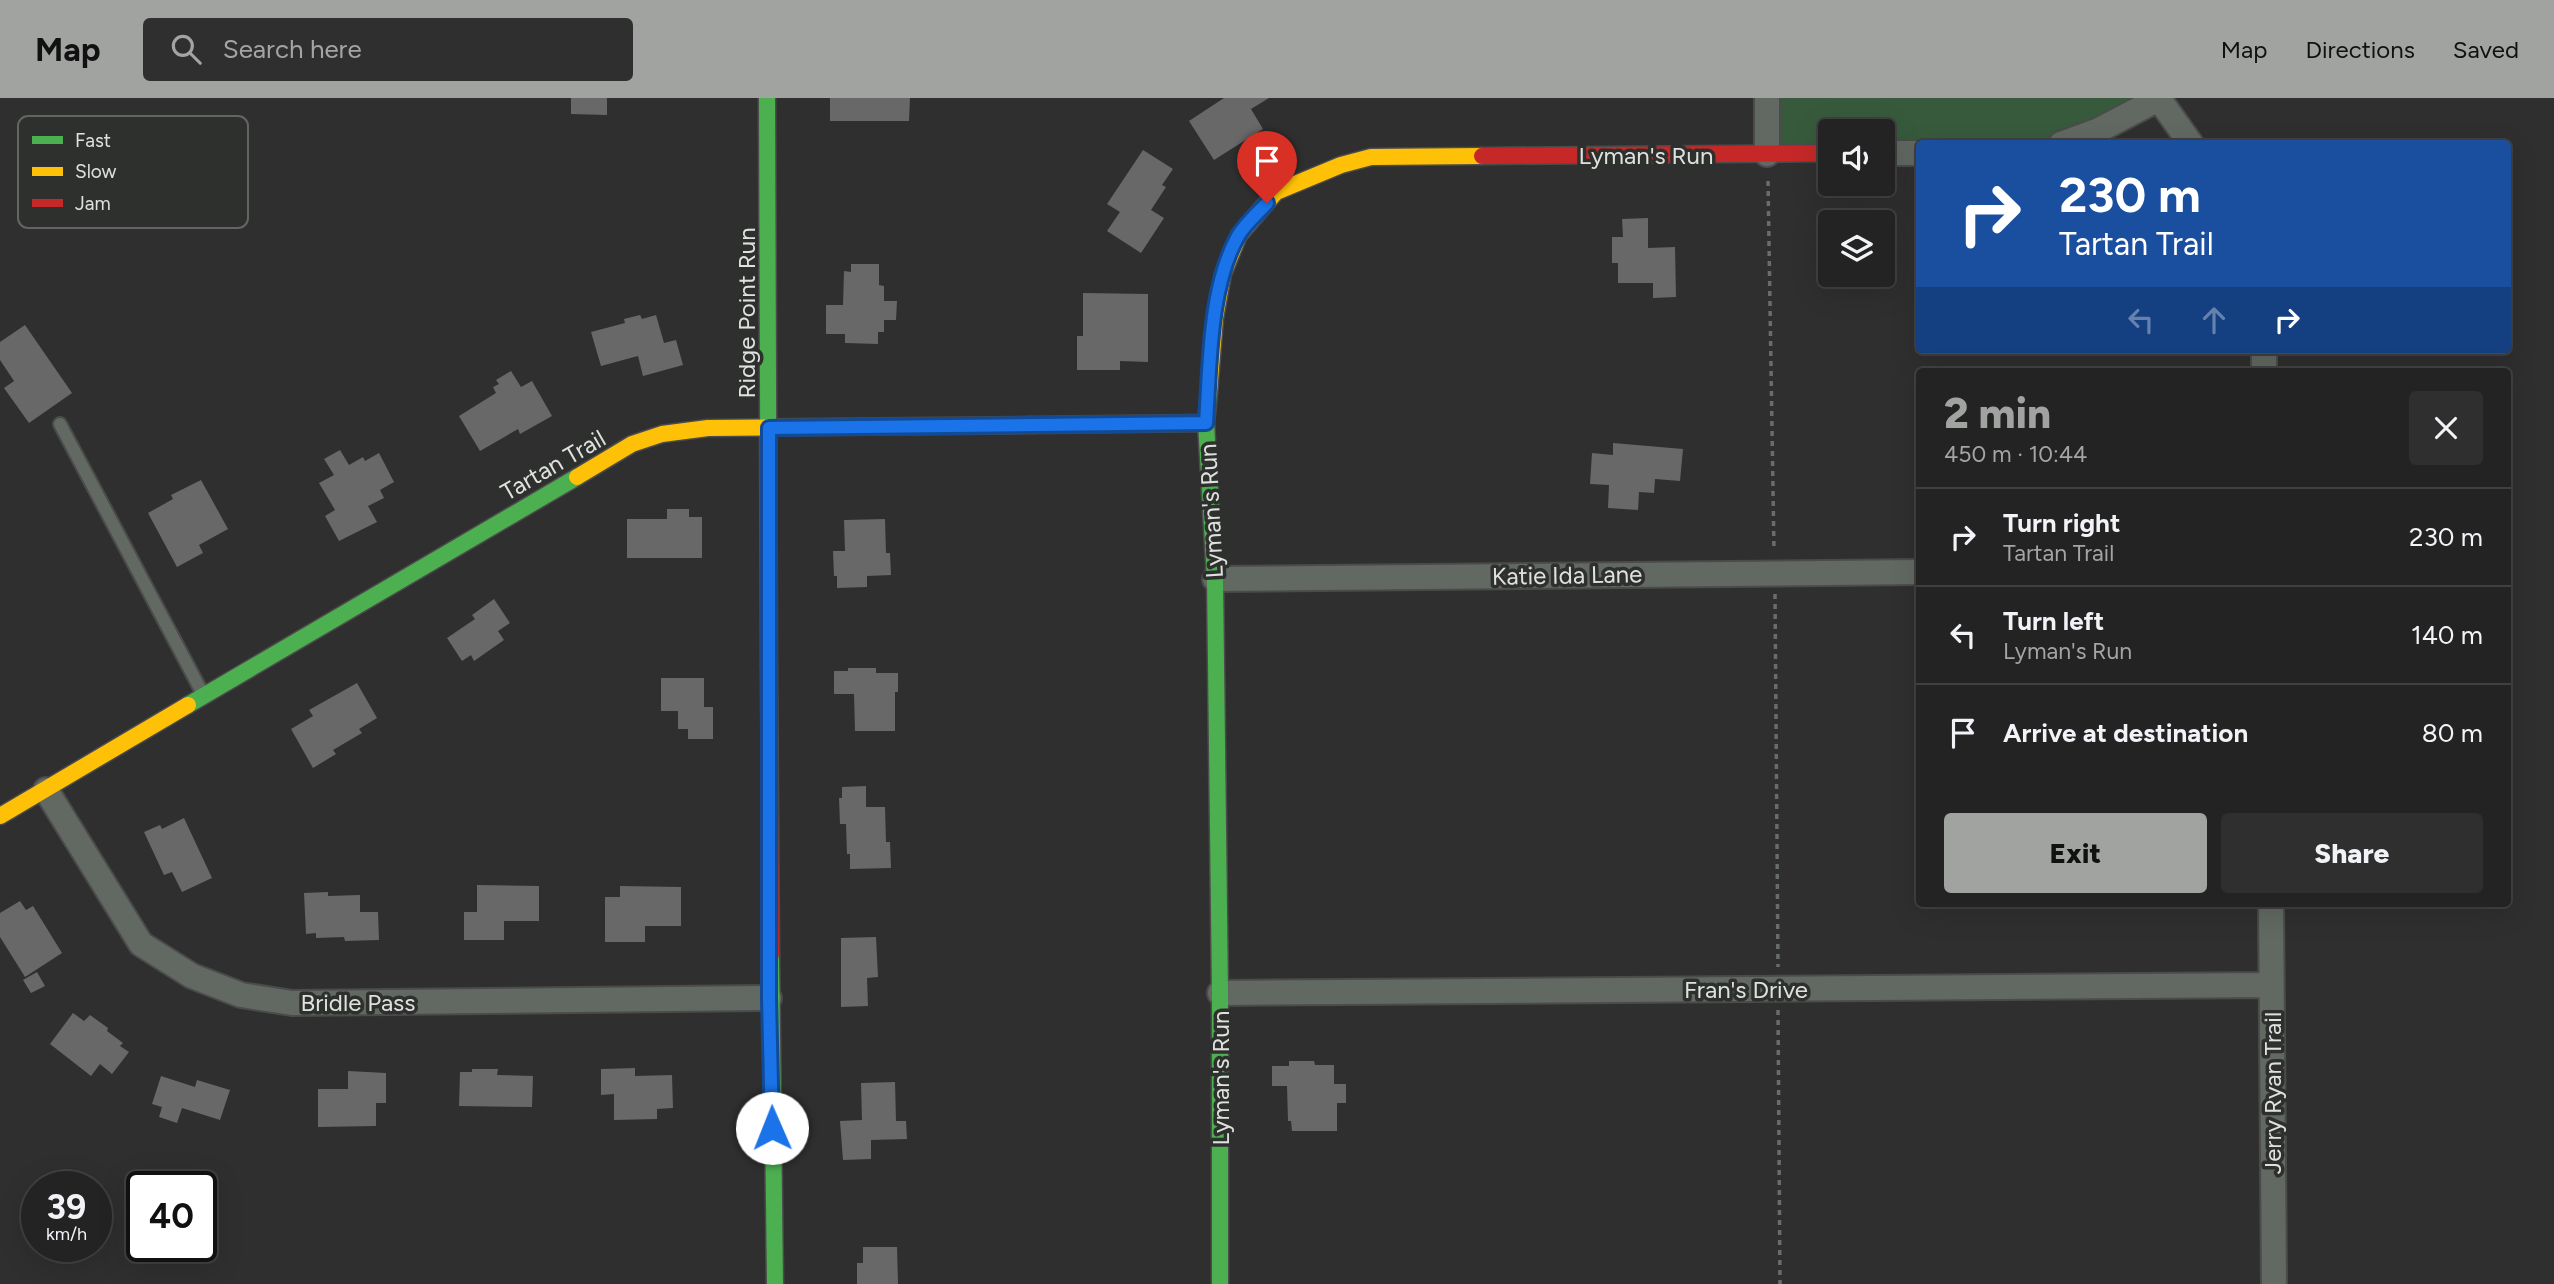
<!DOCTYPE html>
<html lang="en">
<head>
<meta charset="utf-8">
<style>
  :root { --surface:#232323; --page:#2f2f30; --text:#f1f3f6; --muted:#a3a4a6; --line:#404041; --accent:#a1a3a1 }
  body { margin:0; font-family:Figtree,sans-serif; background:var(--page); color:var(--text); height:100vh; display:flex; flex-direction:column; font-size:26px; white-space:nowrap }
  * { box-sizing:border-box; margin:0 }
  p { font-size:23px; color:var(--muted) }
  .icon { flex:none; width:38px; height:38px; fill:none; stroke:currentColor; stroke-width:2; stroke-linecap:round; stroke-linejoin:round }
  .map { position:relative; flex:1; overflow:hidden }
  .sheet { position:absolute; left:1916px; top:270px; width:595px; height:539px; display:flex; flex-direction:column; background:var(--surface); border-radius:7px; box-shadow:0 7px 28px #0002,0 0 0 2px var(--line) }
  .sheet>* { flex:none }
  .top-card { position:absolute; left:1916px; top:42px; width:595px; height:214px; border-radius:7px; box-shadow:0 7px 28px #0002,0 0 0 2px var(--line); background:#1a4fa0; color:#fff; overflow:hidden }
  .fabs { position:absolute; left:1818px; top:21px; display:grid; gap:14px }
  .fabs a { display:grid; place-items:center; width:77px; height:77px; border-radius:7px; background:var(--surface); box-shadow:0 7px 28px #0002,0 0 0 2px var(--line); font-size:35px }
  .speed { position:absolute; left:21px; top:1073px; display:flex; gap:14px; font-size:35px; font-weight:700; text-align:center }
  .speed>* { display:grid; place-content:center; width:91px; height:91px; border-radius:50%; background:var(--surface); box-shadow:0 7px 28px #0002,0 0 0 2px var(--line); line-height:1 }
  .speed small { font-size:18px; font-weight:400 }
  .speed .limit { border:4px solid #111; border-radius:10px; background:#fff; color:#111 }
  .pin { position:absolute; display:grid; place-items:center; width:60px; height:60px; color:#fff; margin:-72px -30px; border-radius:50% 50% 50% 0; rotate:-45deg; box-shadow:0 0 7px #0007 }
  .pin .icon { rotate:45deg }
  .me { position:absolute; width:77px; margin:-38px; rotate:359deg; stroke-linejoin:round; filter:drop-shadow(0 0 5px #0008) }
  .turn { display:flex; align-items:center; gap:24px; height:147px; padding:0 28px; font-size:32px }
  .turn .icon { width:91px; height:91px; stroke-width:2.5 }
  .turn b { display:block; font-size:49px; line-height:60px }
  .lanes { display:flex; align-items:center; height:66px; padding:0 28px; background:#0003; justify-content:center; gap:35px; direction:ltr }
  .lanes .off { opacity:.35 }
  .round { display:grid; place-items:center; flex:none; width:74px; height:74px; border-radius:7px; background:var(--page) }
  .summary { display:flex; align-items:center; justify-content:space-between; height:119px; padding:0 28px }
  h1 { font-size:42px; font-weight:800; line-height:52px; color:var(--accent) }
  .cta { display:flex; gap:14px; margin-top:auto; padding:14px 28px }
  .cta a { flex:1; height:80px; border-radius:7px; background:var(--accent); color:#111; font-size:28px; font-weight:800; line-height:80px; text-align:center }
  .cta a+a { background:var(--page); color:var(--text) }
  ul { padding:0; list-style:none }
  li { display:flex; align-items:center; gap:21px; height:98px; padding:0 28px; border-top:2px solid var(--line) }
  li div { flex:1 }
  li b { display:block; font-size:26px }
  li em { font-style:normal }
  header { display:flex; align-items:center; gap:42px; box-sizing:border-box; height:98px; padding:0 35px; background:var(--accent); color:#111 }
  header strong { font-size:33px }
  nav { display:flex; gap:38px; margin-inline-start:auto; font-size:24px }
  .search { width:490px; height:63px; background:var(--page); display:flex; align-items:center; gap:18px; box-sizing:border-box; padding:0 24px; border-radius:7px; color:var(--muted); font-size:26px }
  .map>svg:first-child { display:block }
  .green { fill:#375a3c }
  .building { fill:#686868 }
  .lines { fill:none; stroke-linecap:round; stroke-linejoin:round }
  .lane-casing { stroke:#4b4b4b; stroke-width:16 }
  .street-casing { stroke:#4b4b4b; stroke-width:28 }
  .fast-casing { stroke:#4b4b4b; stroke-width:19 }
  .slow-casing { stroke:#4b4b4b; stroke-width:19 }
  .jam-casing { stroke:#4b4b4b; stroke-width:19 }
  .path { stroke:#696d69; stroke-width:3.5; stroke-dasharray:5 5; stroke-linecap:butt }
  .lane { stroke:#616962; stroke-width:12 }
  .street { stroke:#616962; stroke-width:24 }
  .fast { stroke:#4caf50; stroke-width:16 }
  .slow { stroke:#ffc107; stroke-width:16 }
  .jam { stroke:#c62828; stroke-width:16 }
  .route-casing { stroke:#114b97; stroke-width:18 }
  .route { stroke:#1a73e8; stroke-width:12 }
  .labels { text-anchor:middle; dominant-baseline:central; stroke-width:7; stroke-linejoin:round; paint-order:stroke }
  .street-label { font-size:24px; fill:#dfe1df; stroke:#2e302e }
  .key { fill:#2e302e; stroke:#636563; stroke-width:2 }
  .key-label { font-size:19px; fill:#dfe1df }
</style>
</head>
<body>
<header>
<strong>Map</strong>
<div class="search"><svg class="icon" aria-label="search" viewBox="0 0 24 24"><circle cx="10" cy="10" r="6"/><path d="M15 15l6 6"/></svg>Search here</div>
<nav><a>Map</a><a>Directions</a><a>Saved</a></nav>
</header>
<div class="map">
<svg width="2554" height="1186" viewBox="0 0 2554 1186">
  <rect width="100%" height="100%" fill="#2f2f2f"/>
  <path class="green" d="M1767,0H2160L2061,45L1920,46L1883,55V33H1830V55L1767,56Z"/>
  <path class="building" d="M571,0H607V17L571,16Z
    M830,0H910L909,23H830Z
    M1224,0H1269L1251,11L1263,31L1214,62L1189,23Z
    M1143,52L1173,71L1162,87L1166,89L1151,112L1164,120L1141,155L1107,133L1120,114L1107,106Z
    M1648,120V150L1675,149L1676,199L1653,200V185H1618V165H1612V139H1623L1622,121Z
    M851,166H879V187L884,188V203H897L896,222H884V234H878V246L845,245V236H826V207H843L844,173L851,174Z
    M1083,195L1148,196V264L1120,263V272H1077V238H1083Z
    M640,217L642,221L656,217L664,245L676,242L683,267L643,278L638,258L601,268L591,234L625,225L624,221Z
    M25,227L72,295L29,325L4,290L14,283L0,262V244Z
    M511,273L521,289L532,283L552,318L520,336L518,331L480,353L459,318L496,295L493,289L499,286L496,282Z
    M1613,345L1683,351L1680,383L1655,381L1654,395L1639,394L1638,412L1608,410L1609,387L1590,386L1592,355L1613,357Z
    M340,352L349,367L363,359L365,363L379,355L394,384L380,392L384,400L368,408L377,424L339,443L325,418L335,412L319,385L334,377L324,361Z
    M201,382L228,431L199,447L203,455L177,469L148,415L173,401L171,397Z
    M667,411H689V419H702V460H627V421H667Z
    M885,421L886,455H890L891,477L867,478V489L837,490V478H834L833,453H845L844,422Z
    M494,501L510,525L498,533L504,542L474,563L471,557L462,563L447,540L475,521L472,517Z
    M848,570H876V575H898V594H895V633H855L854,596H834V573H848Z
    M661,580H704V609H713V641H688V631H678V613H661Z
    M357,585L377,620L359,631L362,635L333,652L336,656L313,670L291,631L313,618L309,612Z
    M866,688V709H885L886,744H890L891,770L850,771V756H847L846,726H840L839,700H842V689Z
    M184,720L212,780L182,794L172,774L164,777L144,734L160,727L162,731Z
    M477,787L539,788V823H504V842H464V814H477Z
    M620,788L681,789V828H645V844H605V799H620Z
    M328,794V798L360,797V814H378L379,842L345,843L344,839L316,840V835L306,836L304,795Z
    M20,803L26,812L33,808L62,855L25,879L0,839V815Z
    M876,839L878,879L867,880L868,908L841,909V840Z
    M37,874L45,888L31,895L23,882Z
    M73,915L84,923L90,917L108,930L107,933L123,945L120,948L129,954L112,976L100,966L91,978L50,946Z
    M1289,963H1314L1315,967H1334V986H1346V1005H1337V1033H1292L1291,1023H1288L1287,988H1272V968H1289Z
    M635,970V978L672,977L673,1010L657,1011V1021L614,1022V996L601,997V971Z
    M472,971H498L497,977L533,978L532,1009L459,1008L460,974H472Z
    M348,973L386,975V1005H376V1028L318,1029V991H348Z
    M161,978L195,989L197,982L230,992L220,1022L182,1010L177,1025L159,1019L162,1009L152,1006Z
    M895,984L896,1023H906L907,1041L871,1042V1061L843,1062L840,1023L862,1022L861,985Z
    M863,1149H897L898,1186H857V1165H863Z"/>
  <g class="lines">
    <g class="lane-casing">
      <path id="lane" d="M60,326L204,598"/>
    </g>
    <g class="street-casing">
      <path id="street" d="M1767,0V56
        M2159,1L2191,46
        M2061,46L2099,32L2160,0
        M1883,55H1920
        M2264,252V273
        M1215,481L1920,474
        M46,692L141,846L192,878L241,897L292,905L769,900
        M2271,805L2274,1186
        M1220,895L2271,887"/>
    </g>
    <g class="fast-casing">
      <path id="fast" d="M767,0L769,568
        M1209,295L1206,325L1215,481L1220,895V1186
        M1032,327L1206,325
        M188,607L577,379
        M771,857L775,1186"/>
    </g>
    <g class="slow-casing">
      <path id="slow" d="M1209,295L1215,220L1223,176L1239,137L1276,94L1341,67L1371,59L1482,58
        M577,379L632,346L662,336L708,330L1032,327
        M0,718L188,607"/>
    </g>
    <g class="jam-casing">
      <path id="jam" d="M1482,58L1830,55
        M769,568L771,857"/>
    </g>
    <path class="path" d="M1768,83L1774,453
      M1775,496L1778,869
      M1778,912L1780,1186"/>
    <use href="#lane" class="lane"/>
    <use href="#street" class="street"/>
    <use href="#fast" class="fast"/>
    <use href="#slow" class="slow"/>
    <use href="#jam" class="jam"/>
  </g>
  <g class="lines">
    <g class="route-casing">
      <path id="route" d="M772,1030L769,900V330L1206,325C1210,267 1209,189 1238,138C1245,126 1258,115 1267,105"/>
    </g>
    <use href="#route" class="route"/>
  </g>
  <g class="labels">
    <g class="street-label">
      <text x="1646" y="57">Lyman's Run</text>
      <text transform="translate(746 215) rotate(-90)">Ridge Point Run</text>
      <text transform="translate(553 367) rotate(-30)">Tartan Trail</text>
      <text transform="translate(1211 413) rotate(-93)">Lyman's Run</text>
      <text transform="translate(1567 477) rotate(-1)">Katie Ida Lane</text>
      <text x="1746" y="891">Fran's Drive</text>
      <text x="358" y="904">Bridle Pass</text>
      <text transform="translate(1220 980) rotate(-90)">Lyman's Run</text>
      <text transform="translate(2272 995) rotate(-90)">Jerry Ryan Trail</text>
    </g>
  </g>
  <rect x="18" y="18" width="230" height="112" rx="10" class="key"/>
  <rect x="32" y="38" width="31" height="8" fill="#4caf50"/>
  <rect x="32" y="69" width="31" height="9" fill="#ffc107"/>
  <rect x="32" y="101" width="31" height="8" fill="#c62828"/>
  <g class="key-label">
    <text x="75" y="49">Fast</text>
    <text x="75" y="80">Slow</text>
    <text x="75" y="112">Jam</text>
  </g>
</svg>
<div class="fabs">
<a><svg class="icon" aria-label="sound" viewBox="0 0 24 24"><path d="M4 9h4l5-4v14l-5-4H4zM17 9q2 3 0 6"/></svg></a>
<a><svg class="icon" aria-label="layers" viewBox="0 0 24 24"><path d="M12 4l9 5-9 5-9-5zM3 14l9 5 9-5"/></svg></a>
</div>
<div class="speed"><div>39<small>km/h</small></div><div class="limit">40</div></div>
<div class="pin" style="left:1267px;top:105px;background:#d93025"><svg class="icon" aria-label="arrive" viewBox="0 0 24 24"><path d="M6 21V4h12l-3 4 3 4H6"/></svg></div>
<svg class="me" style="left:772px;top:1030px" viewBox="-20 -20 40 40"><circle r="19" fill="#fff"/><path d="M0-13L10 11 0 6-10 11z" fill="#1a73e8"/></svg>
<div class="top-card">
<div class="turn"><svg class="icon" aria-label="right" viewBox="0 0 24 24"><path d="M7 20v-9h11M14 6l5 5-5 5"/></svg><div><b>230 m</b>Tartan Trail</div></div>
<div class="lanes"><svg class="icon off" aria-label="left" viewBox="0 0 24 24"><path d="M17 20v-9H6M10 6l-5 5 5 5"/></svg><svg class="icon off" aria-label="ahead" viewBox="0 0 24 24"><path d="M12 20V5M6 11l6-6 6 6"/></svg><svg class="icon" aria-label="right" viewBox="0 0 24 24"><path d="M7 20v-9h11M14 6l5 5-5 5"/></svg></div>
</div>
<section class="sheet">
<div class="summary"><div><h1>2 min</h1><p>450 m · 10:44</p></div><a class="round"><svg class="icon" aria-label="close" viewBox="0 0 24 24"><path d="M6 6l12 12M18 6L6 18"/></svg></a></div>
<ul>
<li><svg class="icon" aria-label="right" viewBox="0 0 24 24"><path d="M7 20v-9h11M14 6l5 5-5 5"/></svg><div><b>Turn right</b><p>Tartan Trail</p></div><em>230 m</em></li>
<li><svg class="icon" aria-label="left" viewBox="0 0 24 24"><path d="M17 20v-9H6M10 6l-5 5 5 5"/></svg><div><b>Turn left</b><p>Lyman's Run</p></div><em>140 m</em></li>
<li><svg class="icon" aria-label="arrive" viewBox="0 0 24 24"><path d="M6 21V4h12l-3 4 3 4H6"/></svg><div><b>Arrive at destination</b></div><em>80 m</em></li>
</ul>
<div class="cta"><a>Exit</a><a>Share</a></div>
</section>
</div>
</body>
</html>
